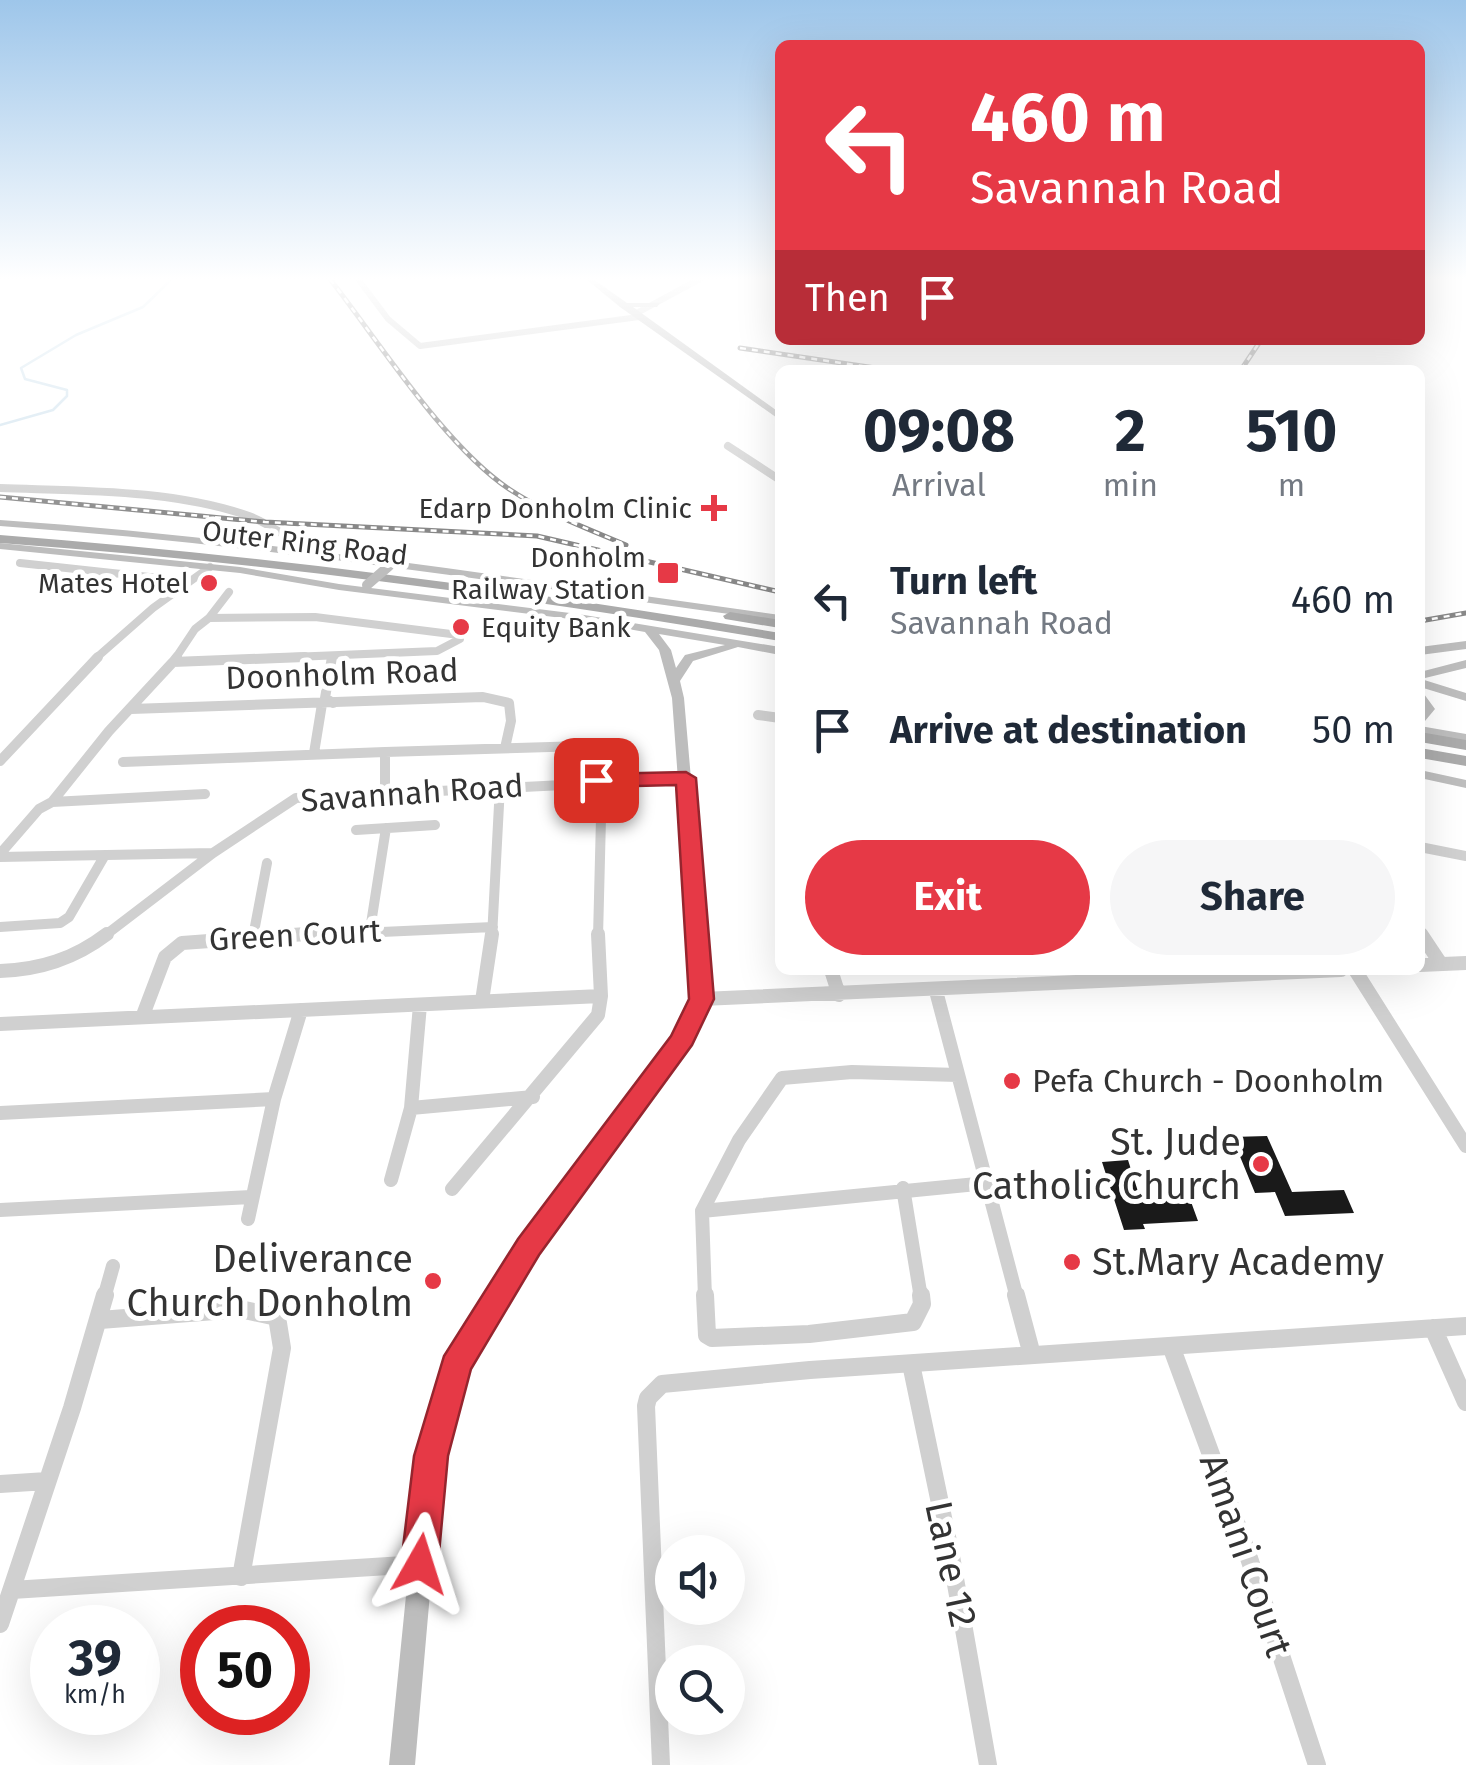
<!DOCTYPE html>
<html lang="en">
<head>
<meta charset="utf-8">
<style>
  :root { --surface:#fff; --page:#f6f6f7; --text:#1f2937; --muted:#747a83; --accent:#e63946 }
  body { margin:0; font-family:"Fira Sans",sans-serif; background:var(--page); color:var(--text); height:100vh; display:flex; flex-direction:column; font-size:38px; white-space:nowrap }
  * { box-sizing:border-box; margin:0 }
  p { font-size:32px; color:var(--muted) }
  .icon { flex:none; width:55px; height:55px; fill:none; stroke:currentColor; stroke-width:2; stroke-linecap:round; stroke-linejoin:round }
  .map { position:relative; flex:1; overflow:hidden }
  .sheet { position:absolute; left:775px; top:365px; width:650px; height:610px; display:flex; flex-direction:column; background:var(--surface); border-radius:15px; box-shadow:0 10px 40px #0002 }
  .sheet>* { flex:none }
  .top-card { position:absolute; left:775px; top:40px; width:650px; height:305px; border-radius:15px; box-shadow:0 10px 40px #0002; background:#e63946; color:#fff; overflow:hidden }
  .controls { position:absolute; left:655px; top:1535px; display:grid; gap:20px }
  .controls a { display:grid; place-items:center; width:90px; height:90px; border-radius:50%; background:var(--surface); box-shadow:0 10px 40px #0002; font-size:50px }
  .speed { position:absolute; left:30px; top:1605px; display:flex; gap:20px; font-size:50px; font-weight:700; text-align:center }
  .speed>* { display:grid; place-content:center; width:130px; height:130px; border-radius:50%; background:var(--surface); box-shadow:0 10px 40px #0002; line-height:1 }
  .speed small { font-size:25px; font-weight:400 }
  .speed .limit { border:15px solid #d22; background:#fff; color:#111 }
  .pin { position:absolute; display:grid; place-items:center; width:85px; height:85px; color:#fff; margin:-42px; border-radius:20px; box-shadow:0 5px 15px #0006 }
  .me { position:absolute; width:110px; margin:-55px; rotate:6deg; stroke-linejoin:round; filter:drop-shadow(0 0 8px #0008) }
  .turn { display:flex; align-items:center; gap:35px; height:210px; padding:0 30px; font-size:45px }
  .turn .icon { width:130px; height:130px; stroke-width:2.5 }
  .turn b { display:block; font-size:70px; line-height:85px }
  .then { display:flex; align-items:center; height:95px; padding:0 30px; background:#0003; gap:20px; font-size:38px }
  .eta { display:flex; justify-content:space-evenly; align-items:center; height:170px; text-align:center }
  .eta b { font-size:60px; font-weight:700; line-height:70px }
  .cta { display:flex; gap:20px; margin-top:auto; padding:20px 30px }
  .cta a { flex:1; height:115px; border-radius:60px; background:var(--accent); color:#fff; font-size:40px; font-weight:700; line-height:115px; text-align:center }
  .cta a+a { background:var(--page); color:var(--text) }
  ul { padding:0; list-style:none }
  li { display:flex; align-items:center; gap:30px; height:130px; padding:0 30px }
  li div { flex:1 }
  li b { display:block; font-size:38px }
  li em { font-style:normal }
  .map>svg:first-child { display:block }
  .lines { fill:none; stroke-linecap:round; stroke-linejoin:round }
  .stream { stroke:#cfe2ee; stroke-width:2.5 }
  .building { fill:#1a1a1a }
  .street-far4 { stroke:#d0d0d0; stroke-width:6 }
  .street-far3 { stroke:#d0d0d0; stroke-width:8 }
  .street-far2 { stroke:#d0d0d0; stroke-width:10 }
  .street-far1 { stroke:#d0d0d0; stroke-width:14 }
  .street { stroke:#d0d0d0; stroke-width:18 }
  .secondary { fill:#bdbdbd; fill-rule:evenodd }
  .primary { fill:#ababab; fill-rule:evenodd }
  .rail-casing { stroke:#888; stroke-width:5 }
  .rail { stroke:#fff; stroke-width:2.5; stroke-dasharray:6; stroke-linecap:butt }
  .secondary-bridge { stroke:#bdbdbd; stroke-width:10 }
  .route { fill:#e63946; stroke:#96252e; stroke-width:2.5 }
  .poi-dot { fill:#e63946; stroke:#fff; stroke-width:4 }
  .labels { text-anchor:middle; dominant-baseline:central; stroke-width:10; stroke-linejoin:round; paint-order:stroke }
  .far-poi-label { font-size:28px; fill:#333; stroke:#fff; text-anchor:end }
  .far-street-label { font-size:28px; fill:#333; stroke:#fff }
  .street-label { font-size:32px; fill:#333; stroke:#fff }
  .poi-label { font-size:32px; fill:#333; stroke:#fff; text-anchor:start }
  .near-poi-label { font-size:38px; fill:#333; stroke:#fff; text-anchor:end }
  .near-street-label { font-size:38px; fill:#333; stroke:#fff }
</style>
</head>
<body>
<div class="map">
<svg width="1466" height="1765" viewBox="0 0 1466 1765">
  <rect width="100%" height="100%" fill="#fff"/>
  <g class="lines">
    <path class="stream" d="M0,425L53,410L67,396V390L25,379L21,368L76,335L143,307L172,279"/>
  </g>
  <path class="building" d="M1267,1136L1292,1192L1344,1190L1354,1213L1285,1216L1275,1192L1255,1193L1232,1137Z
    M1128,1160L1141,1201L1190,1199L1198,1221L1143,1224L1145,1229L1124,1230L1102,1162Z"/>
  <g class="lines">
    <path class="street-far4" d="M358,279L388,319L420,346L639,317
      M635,314L700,279"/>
    <path class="street-far3" d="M728,446L780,480
      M0,488C81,491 172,489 249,516C273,525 293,543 318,552
      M20,563L186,581
      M209,618L229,592
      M95,659L153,608L210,567
      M175,659L195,629L209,618L315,617L459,635L460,639L437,651L245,659"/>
    <path class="street-far2" d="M332,657L325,698L333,703
      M173,662L177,657
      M173,662L305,657
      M131,709L483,697L509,703L511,721L505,748
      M758,715L780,718
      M385,752L584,746
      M314,753L322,704
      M0,761L98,657
      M123,762L385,752V792
      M52,802L109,731L173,662
      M356,830L435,825
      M1420,847L1466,856
      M0,854L39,809L52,802L205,794
      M0,857L213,853
      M0,927L60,923L69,917L105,855
      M370,930L386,828
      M1420,933L1423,937
      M103,937L213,853L296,798L686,779
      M253,937L267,863
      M270,937L493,927
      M492,937L500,786
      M598,937L601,818"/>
    <path class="street-far1" d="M1421,934L1441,964
      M1420,965L1466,963
      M831,970L839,995
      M1355,970L1466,1146
      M0,971C40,970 74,959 107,934
      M936,991L1017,1298
      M702,999L1341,970
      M482,1001L492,934
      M143,1015L165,957L182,943L306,934
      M0,1024L601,996
      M411,1108L533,1097
      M0,1113L274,1099
      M391,1180L411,1108L420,1005
      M903,1188L921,1298
      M452,1189L598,1015L601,996L598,934
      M0,1210L251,1197
      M702,1211L987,1183
      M248,1219L274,1099L301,1010
      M104,1298L113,1266
      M705,1298L702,1211L739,1140L782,1078L852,1072L958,1075"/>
    <path class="street" d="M705,1295L707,1335L712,1338L809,1334L913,1322L922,1304L921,1295
      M1016,1295L1032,1355
      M100,1320L240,1309L277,1317L282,1348L241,1577
      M1433,1328L1466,1402
      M1171,1346L1248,1555L1317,1765
      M911,1364L951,1556L988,1765
      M0,1484L47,1481
      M12,1590L420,1564
      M0,1624L72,1408L105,1295
      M661,1765L646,1406L648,1398L662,1384L810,1370L1466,1326"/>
    <path class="secondary" d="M586,279H593L627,303H660L657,307H633L780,413V420L620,307Z
      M0,520C262,538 520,579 780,615V621C520,586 262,544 0,526Z
      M0,543L240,567L339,584L578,614L780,647V655L738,647L693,661L680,681L684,698L710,999L689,1043L536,1252L466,1368L442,1456L415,1765H389L420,1456L445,1366L522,1242L675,1037L694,999L672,698L659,650L645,632L578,620L339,590L240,573L0,549ZM659,634L725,645L685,655L676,668L671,650Z
      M1466,641V649L1420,655V647Z
      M1466,660V668L1421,679L1466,693V701L1420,687V672Z
      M1420,693L1424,694L1435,709L1425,721L1420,722L1422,709Z
      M1420,726L1466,734V742L1420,734Z
      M1420,770L1466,780V788L1420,778Z"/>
    <path class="primary" d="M0,535C262,555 521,589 780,633V641C521,597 262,562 0,543Z
      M730,612L780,620V628L725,619L723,616Z
      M1420,732L1466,740V750L1420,742Z
      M1420,748L1466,756V766L1420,758Z"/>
    <g class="rail-casing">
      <path id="rail" d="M330,279C379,342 445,446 509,489C545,513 586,528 626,545
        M740,348L889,370
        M1241,370L1261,340
        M0,497L265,522L537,536L780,592
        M1420,621L1466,613"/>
    </g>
    <use href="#rail" class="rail"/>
    <path class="secondary-bridge" d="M367,585L389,566"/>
  </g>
  <linearGradient id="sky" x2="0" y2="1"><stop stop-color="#9ec6ea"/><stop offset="0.53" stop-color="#fff"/><stop offset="1" stop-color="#fff" stop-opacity="0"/></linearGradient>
  <rect width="1466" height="526" fill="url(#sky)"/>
  <path class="route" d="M686,772L696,778L714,999L692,1045L539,1255L471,1369L448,1456L438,1564L432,1576L420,1581L407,1576L401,1564L414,1456L444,1356L518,1239L671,1036L689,999L676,785L596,787L586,780L596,774Z"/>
  <g class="poi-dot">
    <path d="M709 493h10v10h10v10h-10v10h-10v-10h-10v-10h10z"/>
    <rect x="656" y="561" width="24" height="24" rx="5"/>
    <circle cx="209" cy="583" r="10"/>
    <circle cx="461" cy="627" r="10"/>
    <circle cx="1012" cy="1081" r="10"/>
    <circle cx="1261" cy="1164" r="10"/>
    <circle cx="1072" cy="1262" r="10"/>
    <circle cx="433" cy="1281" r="10"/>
  </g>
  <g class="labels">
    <g class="far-poi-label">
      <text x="692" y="508">Edarp Donholm Clinic</text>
      <text x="646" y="557">Donholm<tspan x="646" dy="32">Railway Station</tspan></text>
      <text x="189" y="583">Mates Hotel</text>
      <text x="481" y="627" text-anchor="start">Equity Bank</text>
    </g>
    <g class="far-street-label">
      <text transform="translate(305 543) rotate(7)">Outer Ring Road</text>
    </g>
    <g class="street-label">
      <text transform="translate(342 674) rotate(-2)">Doonholm Road</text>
      <text transform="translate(412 793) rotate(-4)">Savannah Road</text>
      <text transform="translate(295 935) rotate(-3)">Green Court</text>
    </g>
    <g class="poi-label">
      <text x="1032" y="1081">Pefa Church - Doonholm</text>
    </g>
    <g class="near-poi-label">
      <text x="1241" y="1142">St. Jude<tspan x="1241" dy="44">Catholic Church</tspan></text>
      <text x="413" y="1259">Deliverance<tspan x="413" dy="44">Church Donholm</tspan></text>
      <text x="1092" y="1262" text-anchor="start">St.Mary Academy</text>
    </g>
    <g class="near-street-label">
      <text transform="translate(1246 1555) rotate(71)">Amani Court</text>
      <text transform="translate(951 1564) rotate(78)">Lane 12</text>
    </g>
  </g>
</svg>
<div class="controls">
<a><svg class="icon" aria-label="sound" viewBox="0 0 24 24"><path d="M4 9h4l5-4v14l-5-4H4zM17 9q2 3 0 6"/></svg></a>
<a><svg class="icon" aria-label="search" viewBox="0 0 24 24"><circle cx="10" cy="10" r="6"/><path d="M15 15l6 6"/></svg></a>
</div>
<div class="speed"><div>39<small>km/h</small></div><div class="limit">50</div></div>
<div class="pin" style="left:596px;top:780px;background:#d93025"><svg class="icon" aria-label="arrive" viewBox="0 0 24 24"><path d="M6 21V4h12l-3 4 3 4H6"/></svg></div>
<svg class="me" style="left:420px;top:1564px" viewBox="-20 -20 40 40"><path d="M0-17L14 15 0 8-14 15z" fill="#e63946" stroke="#fff" stroke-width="4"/></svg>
<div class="top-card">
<div class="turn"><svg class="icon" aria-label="left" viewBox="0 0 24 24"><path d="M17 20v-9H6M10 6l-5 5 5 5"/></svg><div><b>460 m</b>Savannah Road</div></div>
<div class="then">Then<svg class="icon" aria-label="arrive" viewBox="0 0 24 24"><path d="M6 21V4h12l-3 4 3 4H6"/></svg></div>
</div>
<section class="sheet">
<div class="eta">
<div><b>09:08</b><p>Arrival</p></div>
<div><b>2</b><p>min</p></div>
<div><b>510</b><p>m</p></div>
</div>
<ul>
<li><svg class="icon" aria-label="left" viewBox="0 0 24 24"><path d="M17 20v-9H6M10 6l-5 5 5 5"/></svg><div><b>Turn left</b><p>Savannah Road</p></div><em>460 m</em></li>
<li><svg class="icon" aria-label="arrive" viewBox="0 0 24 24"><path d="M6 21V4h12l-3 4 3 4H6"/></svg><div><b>Arrive at destination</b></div><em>50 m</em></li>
</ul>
<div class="cta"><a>Exit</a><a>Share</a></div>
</section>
</div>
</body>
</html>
